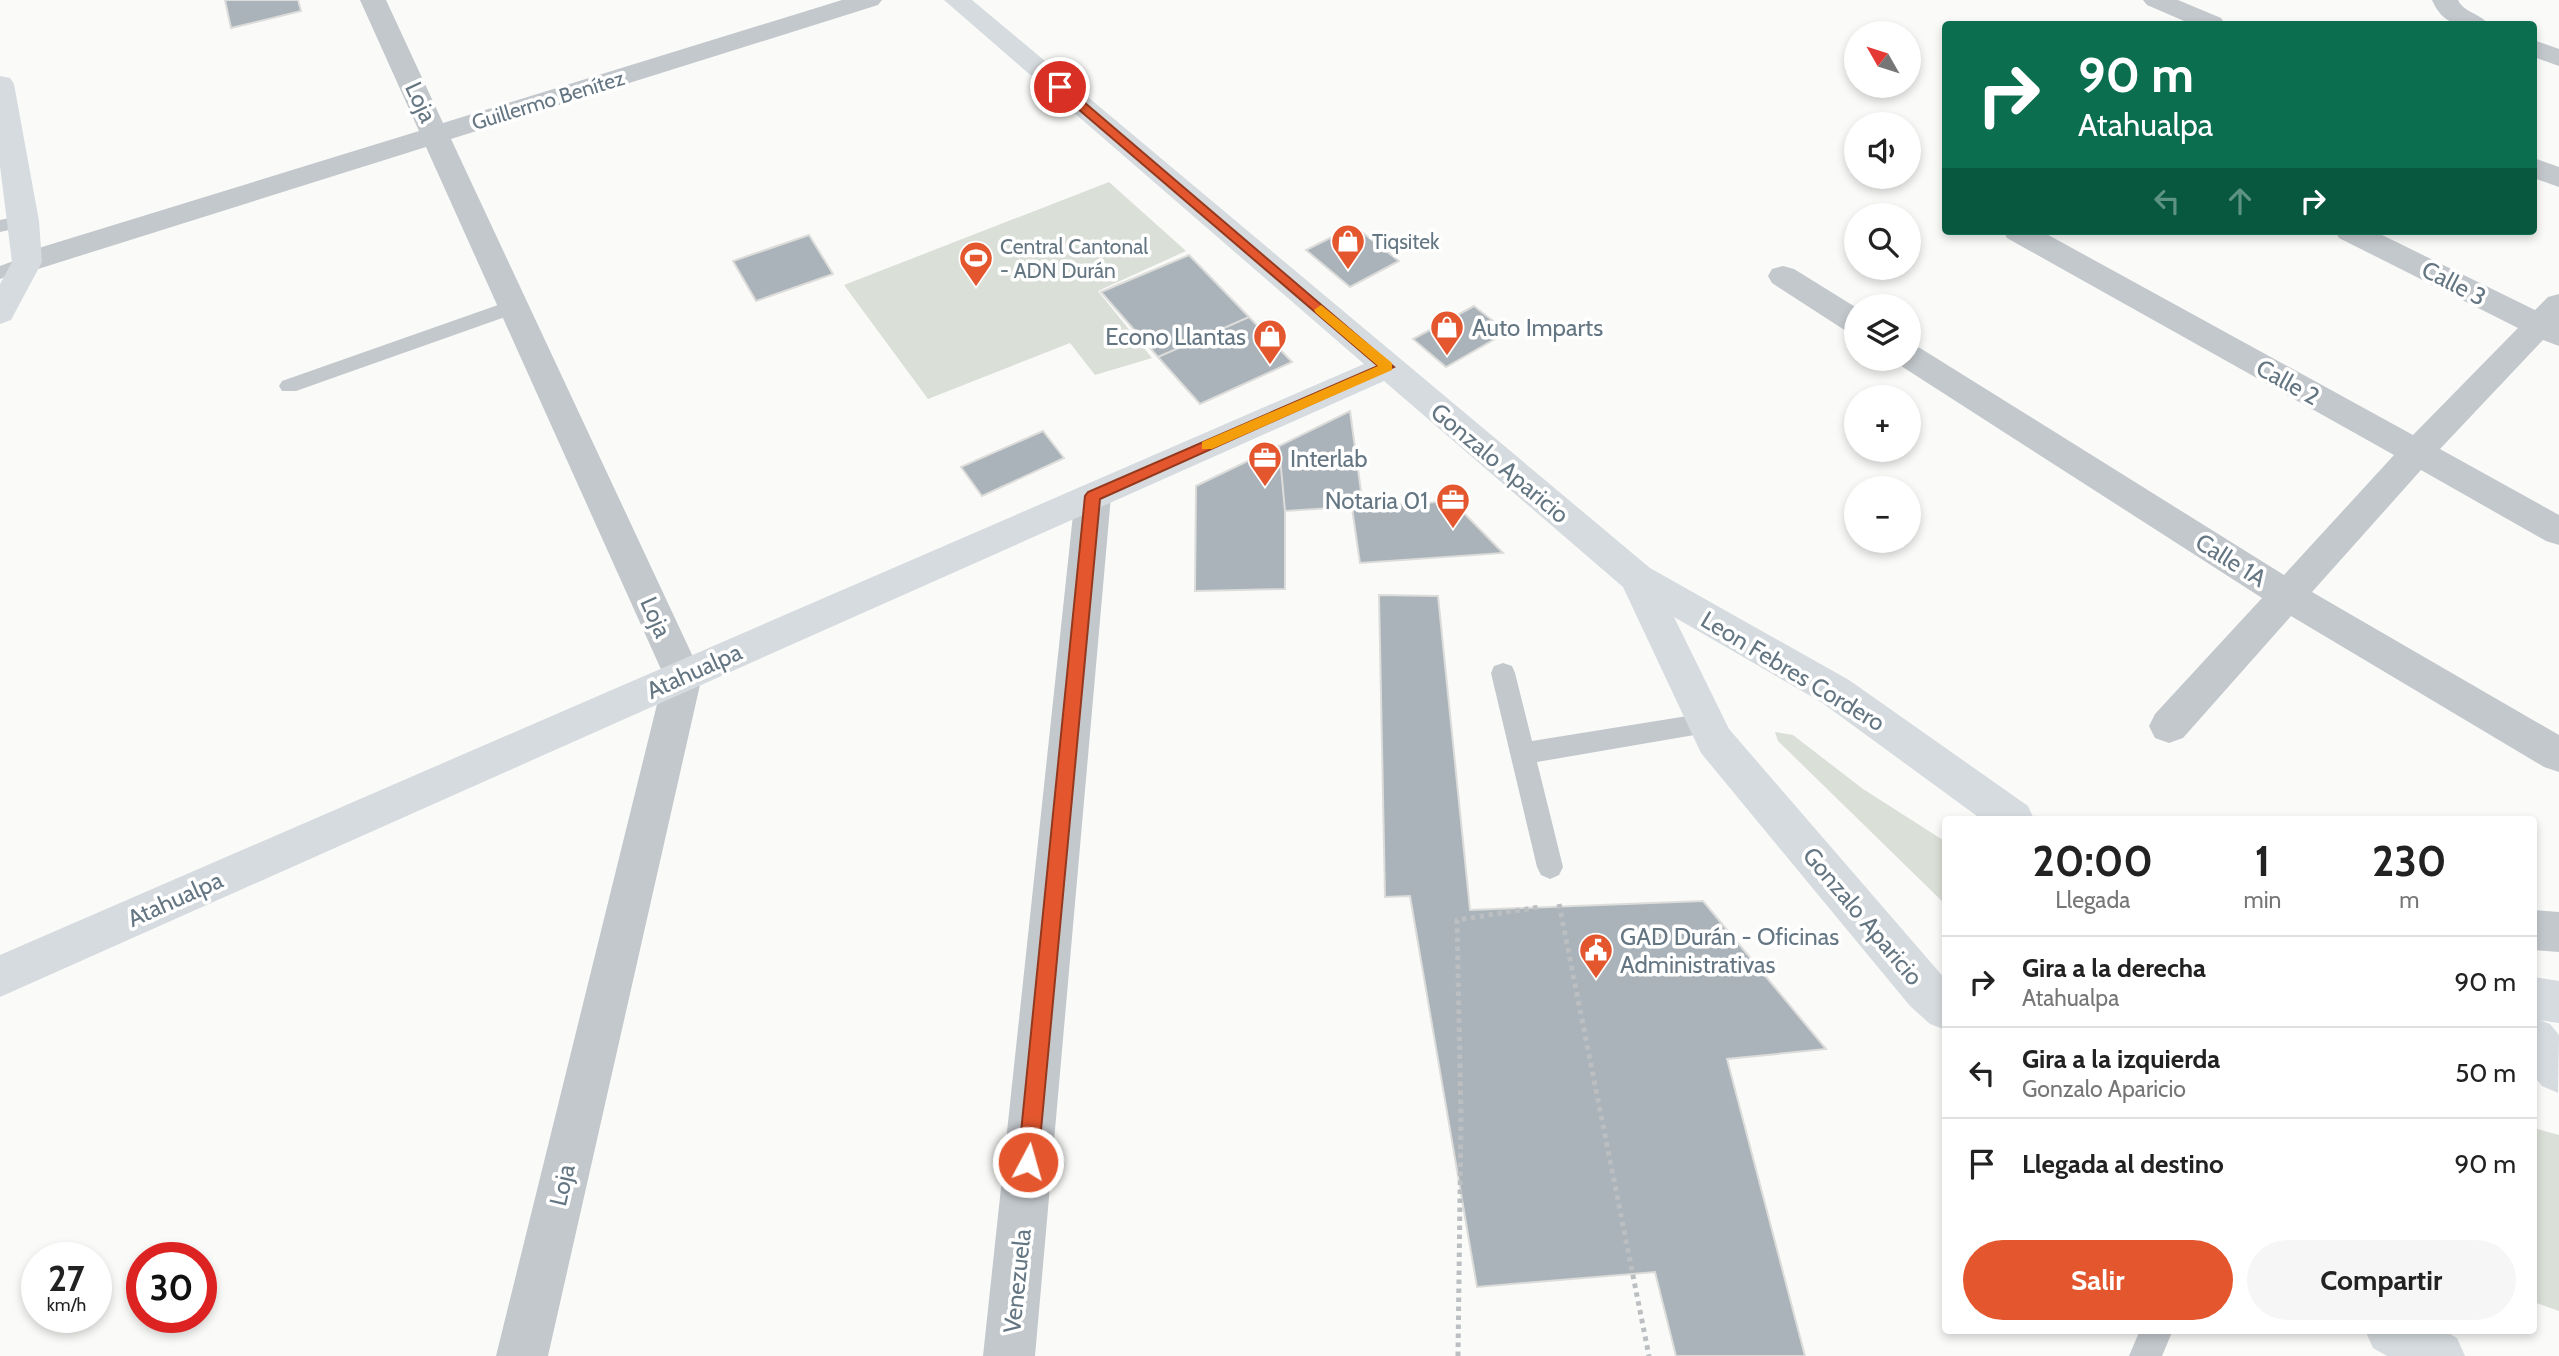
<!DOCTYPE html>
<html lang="es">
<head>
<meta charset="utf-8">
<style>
  :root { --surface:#fff; --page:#f6f6f6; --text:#222; --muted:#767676; --line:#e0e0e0; --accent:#e4572e }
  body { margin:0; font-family:Cabin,sans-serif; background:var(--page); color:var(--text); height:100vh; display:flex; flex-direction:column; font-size:26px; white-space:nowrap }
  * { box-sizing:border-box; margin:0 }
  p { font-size:23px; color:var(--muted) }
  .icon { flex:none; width:38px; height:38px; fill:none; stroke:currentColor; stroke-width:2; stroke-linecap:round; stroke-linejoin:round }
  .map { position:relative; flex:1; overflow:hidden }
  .details { position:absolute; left:1942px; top:816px; width:595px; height:518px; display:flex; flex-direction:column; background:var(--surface); border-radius:7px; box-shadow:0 4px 10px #0003 }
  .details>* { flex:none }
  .banner { position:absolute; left:1942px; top:21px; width:595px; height:214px; border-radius:7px; box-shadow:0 4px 10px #0003; background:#0b6e4f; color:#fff; overflow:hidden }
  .needle { width:46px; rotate:309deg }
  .fabs { position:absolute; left:1844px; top:21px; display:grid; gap:14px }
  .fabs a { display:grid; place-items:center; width:77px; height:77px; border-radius:50%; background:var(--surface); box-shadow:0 4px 10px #0003; font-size:35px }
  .speed { position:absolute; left:21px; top:1242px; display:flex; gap:14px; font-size:35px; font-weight:700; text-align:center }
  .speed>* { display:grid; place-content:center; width:91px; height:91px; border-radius:50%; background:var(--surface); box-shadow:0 4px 10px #0003; line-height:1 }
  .speed small { font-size:18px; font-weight:400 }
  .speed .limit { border:10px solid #d22; background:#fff; color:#111 }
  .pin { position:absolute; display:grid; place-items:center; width:60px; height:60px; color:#fff; margin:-30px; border:4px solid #fff; border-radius:50%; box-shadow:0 2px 7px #0007 }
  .me { position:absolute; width:77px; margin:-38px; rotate:6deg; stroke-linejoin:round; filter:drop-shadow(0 0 5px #0008) }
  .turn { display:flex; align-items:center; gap:24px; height:147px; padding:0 21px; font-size:32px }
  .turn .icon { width:91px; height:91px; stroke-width:2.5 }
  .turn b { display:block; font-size:49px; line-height:60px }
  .lanes { display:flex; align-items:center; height:66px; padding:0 21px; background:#0003; justify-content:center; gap:35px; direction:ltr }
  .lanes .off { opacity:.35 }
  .eta { display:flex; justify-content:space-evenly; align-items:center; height:119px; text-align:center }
  .eta b { font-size:42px; font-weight:700; line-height:49px }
  .button { display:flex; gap:14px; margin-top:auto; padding:14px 21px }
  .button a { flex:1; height:80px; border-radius:42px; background:var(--accent); color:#fff; font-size:28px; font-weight:700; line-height:80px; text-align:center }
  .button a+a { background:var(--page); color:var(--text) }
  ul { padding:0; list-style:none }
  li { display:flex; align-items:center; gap:21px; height:91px; padding:0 21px; border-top:2px solid var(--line) }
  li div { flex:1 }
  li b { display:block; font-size:26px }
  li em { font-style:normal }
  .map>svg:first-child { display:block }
  .green { fill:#dadfd7 }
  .building { fill:#aab3b9; stroke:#dcdcda; stroke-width:2 }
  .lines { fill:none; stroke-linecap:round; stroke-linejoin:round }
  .path { stroke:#bbbfc2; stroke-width:5; stroke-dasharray:4.5 4.5; stroke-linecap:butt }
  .lane { fill:#c3c8cc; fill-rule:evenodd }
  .street { fill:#c3c8cc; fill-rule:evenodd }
  .secondary { fill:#d6dbdf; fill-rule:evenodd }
  .route { fill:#e4572e; stroke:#94391e; stroke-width:2 }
  .slow { fill:#f59e0b }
  .labels { text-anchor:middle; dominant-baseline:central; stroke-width:7; stroke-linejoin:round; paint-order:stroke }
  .far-street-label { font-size:21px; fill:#657683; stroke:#fff }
  .far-poi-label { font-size:21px; fill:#657683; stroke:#fff; text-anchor:start }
  .street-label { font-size:24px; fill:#657683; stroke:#fff }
  .poi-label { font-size:24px; fill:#657683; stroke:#fff; text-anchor:start }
</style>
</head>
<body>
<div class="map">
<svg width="2559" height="1356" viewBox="0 0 2559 1356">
  <rect width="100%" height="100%" fill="#fafaf8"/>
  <path class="green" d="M1109,182L1186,251L1098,291L1152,358L1095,375L1070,343L928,399L844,285Z
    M1775,732L1793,735L1863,789L1946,842V905L1778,741Z
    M2534,1128L2559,1135V1311L2534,1302Z"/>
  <path class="building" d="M225,0H298L301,11L231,28Z
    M1354,226L1399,261L1350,287L1306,250Z
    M809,235L833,274L756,301L733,261Z
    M1189,255L1249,317L1158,357L1101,292Z
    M1474,306L1507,332L1446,367L1413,339Z
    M1249,317L1292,362L1200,404L1158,357Z
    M1350,411L1363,506L1285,511L1279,446Z
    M1043,431L1064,458L982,496L961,467Z
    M1279,446L1285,511V589L1195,591L1196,486Z
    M1452,501L1503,553L1360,563L1352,508Z
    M1379,595L1438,596L1470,910L1703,901L1826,1049L1727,1059L1805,1356H1676L1655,1272L1477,1287L1410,896L1385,897Z"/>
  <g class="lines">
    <path class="path" d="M1559,904L1649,1356
      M1458,1356L1461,1117L1457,920L1540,907"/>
    <path class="lane" d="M24,215L33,221L31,225L0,232V220Z
      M27,256L37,262L34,266L0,279V266Z
      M515,299L525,306L522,311L296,391H282L279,386L282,381Z
      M1503,663L1512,666L1515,673L1532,741L1706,713L1715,716L1719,723L1715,730L1706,733L1537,762L1563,867L1559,875L1550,879L1541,875L1537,867L1491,673L1494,666Z
      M2140,1330H2173L2162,1356H2129Z"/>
    <path class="street" d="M360,0H386L443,123L842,0H882L878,5L451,139L702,676L548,1356H496L664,676L426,147L38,269L27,272L16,269L12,262L16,255L419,131Z
      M2143,0H2178L2221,18L2225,24H2191L2147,5Z
      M2432,0H2458C2464,13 2480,13 2488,24C2461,26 2444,27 2432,0Z
      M2534,40L2559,49V66L2534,57Z
      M2534,158L2559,167V187L2534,178Z
      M2003,231H2041L2413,435L2518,328L2339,238L2335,231H2374L2535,310L2548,297L2559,294V346L2543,340L2440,449L2559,515V545L2546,541L2421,470L2312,592L2559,735V772L2544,767L2291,616L2183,738L2169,743L2155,738L2149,726L2155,714L2262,598L1898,364L1895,359H1909V345L1920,348L2284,575L2394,455L2007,238Z
      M1783,266L1794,269L1857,308V334L1846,331L1772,283L1768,276L1772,269Z
      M1093,483L1105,487L1111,496L1035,1356H983L1075,496L1081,487Z
      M2534,910L2559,912V952L2534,950Z"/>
    <path class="secondary" d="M944,0H972L1650,568L1849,680L2028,806L2034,819H1981L1821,702L1674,617L1729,729L1946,980V1030L1930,1024L1910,1006L1701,753L1623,587L1384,381L0,997V955L1364,364Z
      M0,76L10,78L14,84L39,221L42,262L11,320L0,324V284L12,262L0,166Z
      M2534,977L2559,981V1023L2539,1020L2550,1024L2559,1035L2558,1093L2542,1086L2534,1076Z
      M2365,1330H2443L2457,1338L2465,1356H2387L2373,1348Z"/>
  </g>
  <path class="route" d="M1056,85H1064L1394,367L1100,499L1038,1162L1035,1169L1028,1172L1021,1169L1018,1162L1085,496L1088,492L1378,366L1056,90Z"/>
  <path class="slow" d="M1321,305L1392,363V370L1212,449H1202V442L1378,366L1316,313L1314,310Z"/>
  <defs>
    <g id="shop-pin" transform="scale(1.75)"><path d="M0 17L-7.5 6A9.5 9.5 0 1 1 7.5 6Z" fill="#e4572e" stroke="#fff"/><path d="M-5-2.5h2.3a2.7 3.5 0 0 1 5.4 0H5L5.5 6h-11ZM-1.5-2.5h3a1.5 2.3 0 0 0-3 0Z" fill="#fff"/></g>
    <g id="stadium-pin" transform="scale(1.75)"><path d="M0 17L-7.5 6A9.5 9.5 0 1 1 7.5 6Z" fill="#e4572e" stroke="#fff"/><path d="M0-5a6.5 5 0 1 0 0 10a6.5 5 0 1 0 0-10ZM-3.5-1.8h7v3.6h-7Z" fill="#fff"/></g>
    <g id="office-pin" transform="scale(1.75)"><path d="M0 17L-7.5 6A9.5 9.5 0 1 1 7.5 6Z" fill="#e4572e" stroke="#fff"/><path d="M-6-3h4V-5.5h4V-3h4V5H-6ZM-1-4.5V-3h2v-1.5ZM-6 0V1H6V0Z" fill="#fff"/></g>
    <g id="civic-pin" transform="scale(1.75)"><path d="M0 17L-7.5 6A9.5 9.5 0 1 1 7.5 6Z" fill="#e4572e" stroke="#fff"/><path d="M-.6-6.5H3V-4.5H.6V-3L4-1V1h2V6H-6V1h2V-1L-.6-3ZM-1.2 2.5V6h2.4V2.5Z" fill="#fff"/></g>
  </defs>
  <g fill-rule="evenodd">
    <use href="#shop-pin" x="1348" y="241"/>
    <use href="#stadium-pin" x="976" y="258"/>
    <use href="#shop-pin" x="1447" y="327"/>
    <use href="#shop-pin" x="1270" y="336"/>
    <use href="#office-pin" x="1265" y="458"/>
    <use href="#office-pin" x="1453" y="500"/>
    <use href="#civic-pin" x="1596" y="950"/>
  </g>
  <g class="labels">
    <g class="far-street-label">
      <text transform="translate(548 100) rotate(-17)">Guillermo Benítez</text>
    </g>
    <g class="far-poi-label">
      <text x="1372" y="241">Tiqsitek</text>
      <text x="1000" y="246">Central Cantonal<tspan x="1000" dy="24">- ADN Durán</tspan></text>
    </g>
    <g class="street-label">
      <text transform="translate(421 102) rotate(65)">Loja</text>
      <text transform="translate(2454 283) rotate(27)">Calle 3</text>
      <text transform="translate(2288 382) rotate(29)">Calle 2</text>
      <text transform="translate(1500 463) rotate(40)">Gonzalo Aparicio</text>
      <text transform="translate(2231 560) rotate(32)">Calle 1A</text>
      <text transform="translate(656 617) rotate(66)">Loja</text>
      <text transform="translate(694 671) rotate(-24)">Atahualpa</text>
      <text transform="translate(1793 671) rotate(31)">Leon Febres Cordero</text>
      <text transform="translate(175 899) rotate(-24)">Atahualpa</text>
      <text transform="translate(1863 916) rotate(50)">Gonzalo Aparicio</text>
      <text transform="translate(562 1185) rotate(-77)">Loja</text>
      <text transform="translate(1017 1281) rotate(-84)">Venezuela</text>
    </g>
    <g class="poi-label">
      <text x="1472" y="327">Auto Imparts</text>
      <text x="1246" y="336" text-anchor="end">Econo Llantas</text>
      <text x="1290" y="458">Interlab</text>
      <text x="1428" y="500" text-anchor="end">Notaria 01</text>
      <text x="1620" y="936">GAD Durán - Oficinas<tspan x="1620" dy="28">Administrativas</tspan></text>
    </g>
  </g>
</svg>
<div class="fabs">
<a><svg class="needle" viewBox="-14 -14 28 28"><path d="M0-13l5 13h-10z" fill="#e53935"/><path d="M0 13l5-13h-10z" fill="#767676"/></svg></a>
<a><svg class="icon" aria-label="sound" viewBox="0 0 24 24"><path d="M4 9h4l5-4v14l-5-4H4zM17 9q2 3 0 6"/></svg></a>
<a><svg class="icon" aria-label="search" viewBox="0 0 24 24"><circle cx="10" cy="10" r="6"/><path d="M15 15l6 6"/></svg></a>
<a><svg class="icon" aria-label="layers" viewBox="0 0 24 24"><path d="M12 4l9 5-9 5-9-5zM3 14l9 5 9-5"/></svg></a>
<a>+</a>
<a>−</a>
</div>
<div class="speed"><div>27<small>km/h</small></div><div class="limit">30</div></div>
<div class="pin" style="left:1060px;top:87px;background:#d93025"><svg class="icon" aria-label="arrive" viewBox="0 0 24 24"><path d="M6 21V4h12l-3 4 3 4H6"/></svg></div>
<svg class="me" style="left:1028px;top:1162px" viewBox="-20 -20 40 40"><circle r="17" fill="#e4572e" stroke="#fff" stroke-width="3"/><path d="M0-11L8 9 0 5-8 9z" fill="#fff"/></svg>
<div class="banner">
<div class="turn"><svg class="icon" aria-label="right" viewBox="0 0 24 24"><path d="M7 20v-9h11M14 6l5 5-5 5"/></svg><div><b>90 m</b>Atahualpa</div></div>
<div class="lanes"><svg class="icon off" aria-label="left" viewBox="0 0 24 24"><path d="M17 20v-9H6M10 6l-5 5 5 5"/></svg><svg class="icon off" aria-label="ahead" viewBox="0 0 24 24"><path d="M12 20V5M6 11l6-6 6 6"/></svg><svg class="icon" aria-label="right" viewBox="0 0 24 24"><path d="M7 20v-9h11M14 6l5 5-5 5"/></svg></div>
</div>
<section class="details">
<div class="eta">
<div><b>20:00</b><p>Llegada</p></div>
<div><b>1</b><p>min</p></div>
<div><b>230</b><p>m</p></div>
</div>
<ul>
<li><svg class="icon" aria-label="right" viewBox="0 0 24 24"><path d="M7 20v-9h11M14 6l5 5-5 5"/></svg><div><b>Gira a la derecha</b><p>Atahualpa</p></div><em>90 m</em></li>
<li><svg class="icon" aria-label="left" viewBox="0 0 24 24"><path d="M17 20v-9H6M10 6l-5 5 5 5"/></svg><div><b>Gira a la izquierda</b><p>Gonzalo Aparicio</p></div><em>50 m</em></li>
<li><svg class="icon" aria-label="arrive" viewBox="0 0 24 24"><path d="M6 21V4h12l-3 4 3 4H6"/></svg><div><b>Llegada al destino</b></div><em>90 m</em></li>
</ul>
<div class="button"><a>Salir</a><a>Compartir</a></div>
</section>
</div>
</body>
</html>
